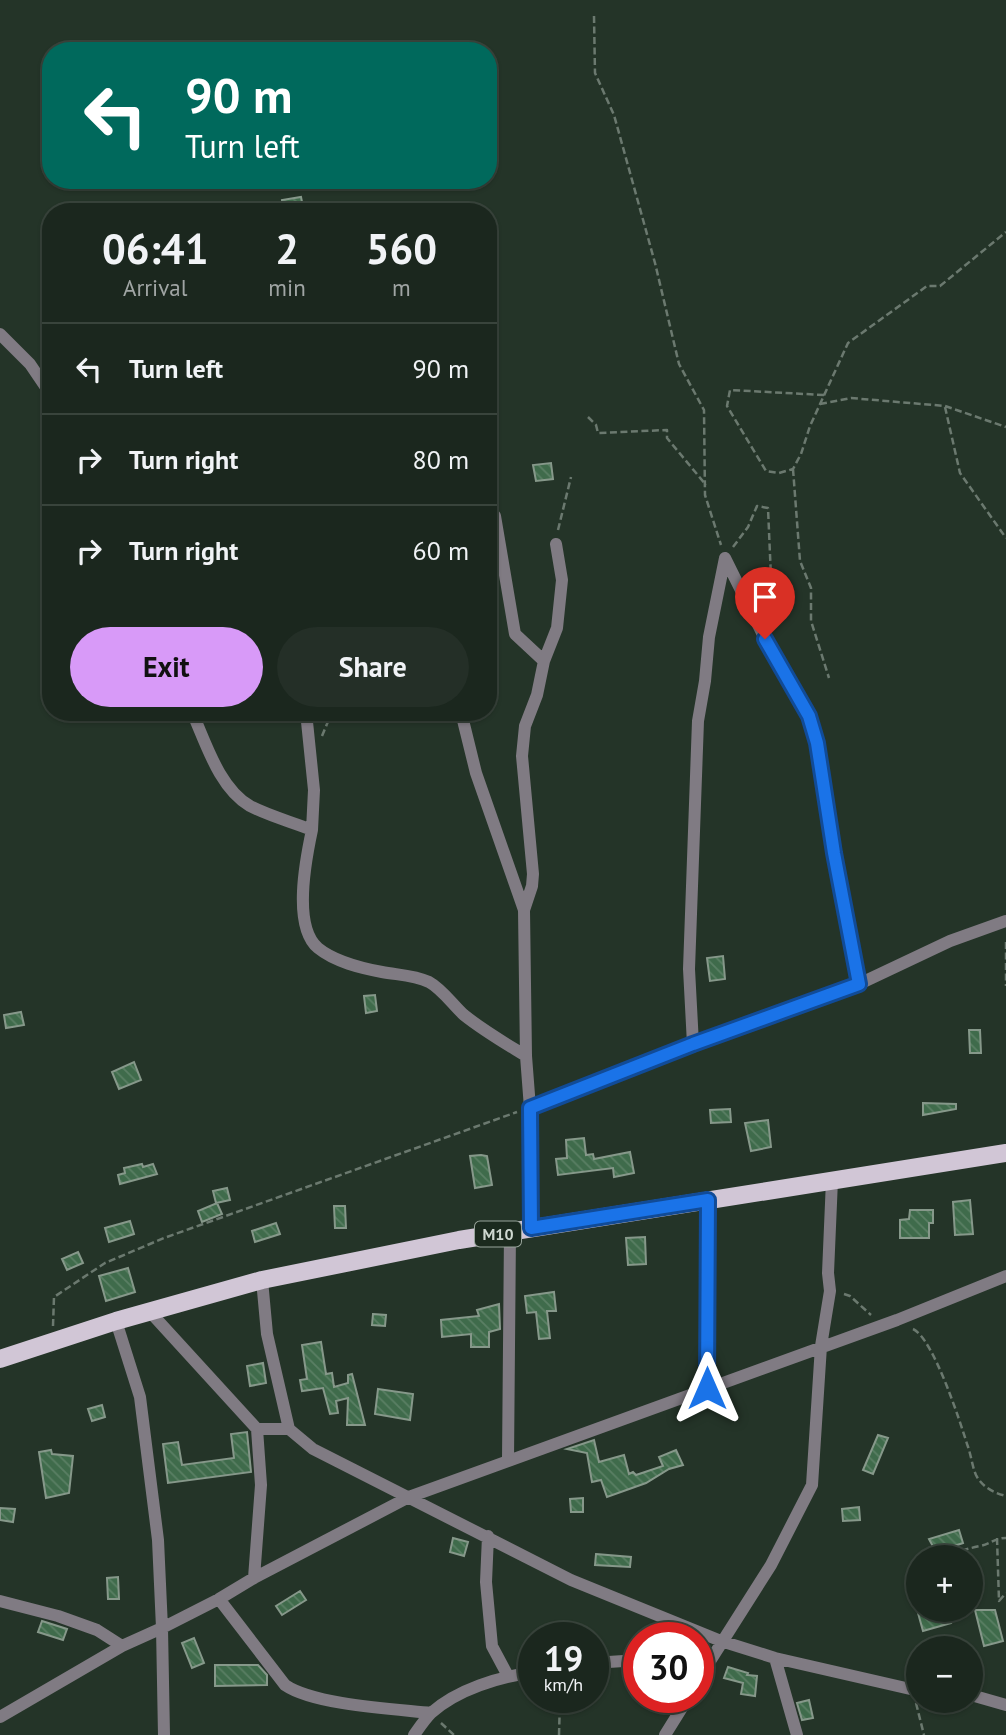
<!DOCTYPE html>
<html lang="en">
<head>
<meta charset="utf-8">
<style>
  :root { --surface:#1b271e; --page:#242f27; --text:#f1f3f6; --muted:#a0a5a4; --line:#39443c; --accent:#d89af8 }
  body { margin:0; font-family:"PT Sans",sans-serif; background:var(--page); color:var(--text); height:100vh; display:flex; flex-direction:column; font-size:26px; white-space:nowrap }
  * { box-sizing:border-box; margin:0 }
  p { font-size:23px; color:var(--muted) }
  .icon { flex:none; width:38px; height:38px; fill:none; stroke:currentColor; stroke-width:2; stroke-linecap:round; stroke-linejoin:round }
  .map { position:relative; flex:1; overflow:hidden }
  .drawer { position:absolute; left:42px; top:203px; width:455px; height:518px; display:flex; flex-direction:column; background:var(--surface); border-radius:28px; box-shadow:0 2px 5px #0004,0 0 0 2px var(--line) }
  .drawer>* { flex:none }
  .top-card { position:absolute; left:42px; top:42px; width:455px; height:147px; border-radius:28px; box-shadow:0 2px 5px #0004,0 0 0 2px var(--line); background:#00695c; color:#fff; overflow:hidden }
  .tools { position:absolute; left:906px; top:1545px; display:grid; gap:14px }
  .tools a { display:grid; place-items:center; width:77px; height:77px; border-radius:50%; background:var(--surface); box-shadow:0 2px 5px #0004,0 0 0 2px var(--line); font-size:35px }
  .speed { position:absolute; left:518px; top:1622px; display:flex; gap:14px; font-size:35px; font-weight:700; text-align:center }
  .speed>* { display:grid; place-content:center; width:91px; height:91px; border-radius:50%; background:var(--surface); box-shadow:0 2px 5px #0004,0 0 0 2px var(--line); line-height:1 }
  .speed small { font-size:18px; font-weight:400 }
  .speed .limit { border:10px solid #d22; background:#fff; color:#111 }
  .pin { position:absolute; display:grid; place-items:center; width:60px; height:60px; color:#fff; margin:-72px -30px; border-radius:50% 50% 50% 0; rotate:-45deg; box-shadow:0 0 7px #0007 }
  .pin .icon { rotate:45deg }
  .me { position:absolute; width:77px; margin:-38px; rotate:0deg; stroke-linejoin:round; filter:drop-shadow(0 0 5px #0008) }
  .turn { display:flex; align-items:center; gap:24px; height:147px; padding:0 28px; font-size:32px }
  .turn .icon { width:91px; height:91px; stroke-width:2.5 }
  .turn b { display:block; font-size:49px; line-height:60px }
  .eta { display:flex; justify-content:space-evenly; align-items:center; height:119px; text-align:center }
  .eta b { font-size:42px; font-weight:800; line-height:49px }
  .button { display:flex; gap:14px; margin-top:auto; padding:14px 28px }
  .button a { flex:1; height:80px; border-radius:42px; background:var(--accent); color:#111; font-size:28px; font-weight:800; line-height:80px; text-align:center }
  .button a+a { background:var(--page); color:var(--text) }
  ul { padding:0; list-style:none }
  li { display:flex; align-items:center; gap:21px; height:91px; padding:0 28px; border-top:2px solid var(--line) }
  li div { flex:1 }
  li b { display:block; font-size:26px }
  li em { font-style:normal }
  .map>svg:first-child { display:block }
  .building { fill:url(#building-back-hatch); stroke:#86988a; stroke-width:2 }
  .lines { fill:none; stroke-linecap:round; stroke-linejoin:round }
  .path { stroke:#6b796f; stroke-width:2.5; stroke-dasharray:7 3.5; stroke-linecap:butt }
  .street { stroke:#807b83; stroke-width:12 }
  .primary { stroke:#d1c6d6; stroke-width:18 }
  .route-casing { stroke:#114b97; stroke-width:18 }
  .route { stroke:#1a73e8; stroke-width:12 }
  .labels { text-anchor:middle; dominant-baseline:central; stroke-width:6; stroke-linejoin:round; paint-order:stroke }
  .shield { fill:#1b2a1e; stroke:#98a49b; stroke-width:2 }
  .shield-label { font-size:16px; font-weight:bold; fill:#ced8d0 }
</style>
</head>
<body>
<div class="map">
<svg width="1006" height="1735" viewBox="0 0 1006 1735">
  <defs>
    <pattern id="building-back-hatch" width="6" height="6" patternUnits="userSpaceOnUse" patternTransform="scale(1.75)"><rect width="6" height="6" fill="#3f6b4b"/><path d="M-1 5l2 2M0 0l6 6M5-1l2 2" fill="none" stroke="#5a7f64"/></pattern>
  </defs>
  <rect width="100%" height="100%" fill="#243428"/>
  <path class="building" d="M301,197L304,212H284L282,200Z
    M551,463L553,479L536,481L533,465Z
    M723,956L725,979L710,981L707,958Z
    M375,995L377,1011L366,1013L364,996Z
    M21,1012L24,1025L6,1028L4,1015Z
    M969,1030H980L981,1053H970Z
    M134,1062L141,1080L119,1089L112,1072Z
    M923,1103L956,1104V1109L923,1115Z
    M730,1109L731,1122L711,1123L710,1110Z
    M768,1120L771,1147L751,1151L745,1123Z
    M584,1138L586,1155L593,1154L594,1159L630,1152L634,1173L614,1177L613,1168L558,1175L556,1159L567,1158L566,1140Z
    M481,1155L487,1156L492,1185L475,1188L470,1156Z
    M142,1164L143,1167L153,1164L157,1174L120,1184L118,1175L125,1173L124,1168Z
    M227,1188L230,1200L216,1203L213,1191Z
    M970,1200L973,1234L955,1235L953,1202Z
    M217,1203L222,1214L202,1222L198,1211Z
    M334,1206H345L346,1228H335Z
    M910,1210H933V1223H929V1238H900V1220L909,1219Z
    M130,1221L134,1234L109,1242L105,1228Z
    M276,1223L280,1234L255,1242L252,1231Z
    M645,1237L646,1264L628,1265L626,1238Z
    M78,1252L83,1263L67,1270L62,1259Z
    M128,1268L135,1292L106,1301L99,1276Z
    M554,1292L556,1311H547L550,1338L539,1339L536,1312L527,1313L525,1296Z
    M499,1304L500,1329L489,1332V1347H471V1334L442,1337L441,1320L479,1316L477,1310Z
    M373,1314L386,1315L385,1326L372,1325Z
    M321,1342L326,1374L332,1373L334,1387L348,1383V1375L352,1374L365,1425H347L348,1398L336,1401L338,1413L330,1414L323,1388L302,1391L300,1380L307,1379L302,1345Z
    M263,1363L266,1383L250,1386L247,1366Z
    M378,1389L413,1394L410,1420L375,1414Z
    M102,1405L105,1417L92,1421L88,1409Z
    M247,1432L251,1472L168,1483L163,1444L178,1442L182,1465L234,1458L231,1434Z
    M878,1435L888,1438L873,1474L863,1470Z
    M594,1440L599,1462L624,1455L629,1474L633,1472L636,1475L663,1466L659,1457L676,1450L683,1465L669,1469L646,1483L607,1497L601,1480L592,1482L587,1453L567,1449Z
    M51,1450L52,1454L73,1456L69,1493L46,1498L39,1452Z
    M583,1498V1512H571L570,1499Z
    M859,1507L860,1520L843,1521L842,1509Z
    M0,1508L15,1509L13,1522L0,1520Z
    M959,1530L963,1543L936,1552L929,1539Z
    M453,1538L468,1542L464,1556L450,1552Z
    M596,1554L631,1557L630,1567L595,1565Z
    M118,1577L119,1599H108L107,1578Z
    M300,1591L306,1600L282,1615L276,1606Z
    M931,1610L933,1614L947,1610L951,1623L923,1631L918,1613Z
    M975,1610H995L1003,1641L984,1646Z
    M42,1621L67,1629L63,1640L38,1632Z
    M194,1638L204,1663L192,1668L182,1643Z
    M215,1665H258L267,1675V1685L215,1686Z
    M728,1667L748,1673L747,1675L757,1676L755,1696L741,1694L743,1683L724,1678Z
    M809,1700L813,1718L802,1720L797,1703Z"/>
  <g class="lines">
    <path class="path" d="M594,16L595,73L614,115L655,263L679,364L704,410L705,495L721,545
      M824,395L730,390L727,406L766,471L779,473L793,469L801,454L810,426L848,343L927,286H940L1006,232
      M820,404L851,398L945,406L1006,427
      M945,407L960,473L1006,538
      M588,417L596,425L598,433L667,430V438L706,485
      M793,469L800,561L811,588V621L829,678
      M558,530L571,477
      M733,547L748,527L757,506L768,508L773,624
      M322,736L332,712
      M1006,942V986
      M844,1294L850,1296L871,1315
      M53,1326L54,1297L105,1263L164,1238L517,1112
      M913,1329C933,1338 960,1421 967,1444C971,1454 972,1466 976,1475C982,1487 994,1493 1006,1496
      M997,1538L999,1601L1006,1593
      M942,1558C955,1552 966,1549 980,1546C990,1544 995,1538 1006,1538
      M916,1703L924,1735
      M441,1723L454,1735
      M559,1735L560,1698"/>
    <path class="street" d="M0,334L30,364L51,395
      M488,508L495,516L515,634L544,661
      M725,558L775,659L809,716L817,743L834,853L859,984
      M192,712C206,743 219,788 250,806C269,816 292,822 312,830C306,858 292,926 318,948C335,962 361,968 382,972C398,975 414,975 429,982C442,989 453,1005 464,1015C484,1031 505,1043 526,1056
      M306,712L314,790L312,830
      M461,712L476,773L524,910L526,1056L530,1108
      M524,910L532,886L533,874L522,756L525,726L537,695L544,661L557,628L562,580L556,544
      M693,1044L689,969L698,721L705,681L709,637L725,558
      M531,1228L530,1108L693,1044L859,984L950,941L1006,921
      M262,1280L267,1334L289,1429L313,1449L571,1580L721,1641L775,1658L919,1691
      M151,1313L257,1429L261,1485L254,1578L409,1497L897,1320L1006,1276
      M707,1388L708,1200
      M257,1429H289
      M508,1460L510,1232
      M488,1536L486,1582L492,1646L508,1676
      M219,1599L254,1578
      M0,1601L58,1616L97,1630L122,1646
      M775,1658L797,1735
      M593,1663L639,1660
      M698,1680L771,1565L812,1485L821,1346L830,1291L828,1273L832,1180
      M971,1695L1006,1705
      M0,1717L122,1646L162,1628L158,1540L140,1397L116,1321
      M164,1735L162,1628L219,1599L285,1685C314,1705 394,1709 431,1713
      M414,1735C419,1728 425,1719 431,1713C458,1689 499,1677 534,1672
      M665,1735L688,1698"/>
    <path class="primary" d="M0,1359L116,1321L262,1280L459,1240L1006,1153"/>
  </g>
  <g class="lines">
    <g class="route-casing">
      <path id="route" d="M707,1388L708,1200L531,1228L530,1108L693,1044L859,984L834,853L817,743L809,716L765,639"/>
    </g>
    <use href="#route" class="route"/>
  </g>
  <g class="labels">
    <rect class="shield" x="475" y="1221.5" width="46" height="25" rx="5"/>
    <g class="shield-label">
      <text x="498" y="1234">M10</text>
    </g>
  </g>
</svg>
<div class="tools">
<a>+</a>
<a>−</a>
</div>
<div class="speed"><div>19<small>km/h</small></div><div class="limit">30</div></div>
<div class="pin" style="left:765px;top:639px;background:#d93025"><svg class="icon" aria-label="arrive" viewBox="0 0 24 24"><path d="M6 21V4h12l-3 4 3 4H6"/></svg></div>
<svg class="me" style="left:707px;top:1388px" viewBox="-20 -20 40 40"><path d="M0-17L14 15 0 8-14 15z" fill="#1a73e8" stroke="#fff" stroke-width="4"/></svg>
<div class="top-card">
<div class="turn"><svg class="icon" aria-label="left" viewBox="0 0 24 24"><path d="M17 20v-9H6M10 6l-5 5 5 5"/></svg><div><b>90 m</b>Turn left</div></div>
</div>
<section class="drawer">
<div class="eta">
<div><b>06:41</b><p>Arrival</p></div>
<div><b>2</b><p>min</p></div>
<div><b>560</b><p>m</p></div>
</div>
<ul>
<li><svg class="icon" aria-label="left" viewBox="0 0 24 24"><path d="M17 20v-9H6M10 6l-5 5 5 5"/></svg><div><b>Turn left</b></div><em>90 m</em></li>
<li><svg class="icon" aria-label="right" viewBox="0 0 24 24"><path d="M7 20v-9h11M14 6l5 5-5 5"/></svg><div><b>Turn right</b></div><em>80 m</em></li>
<li><svg class="icon" aria-label="right" viewBox="0 0 24 24"><path d="M7 20v-9h11M14 6l5 5-5 5"/></svg><div><b>Turn right</b></div><em>60 m</em></li>
</ul>
<div class="button"><a>Exit</a><a>Share</a></div>
</section>
</div>
</body>
</html>
